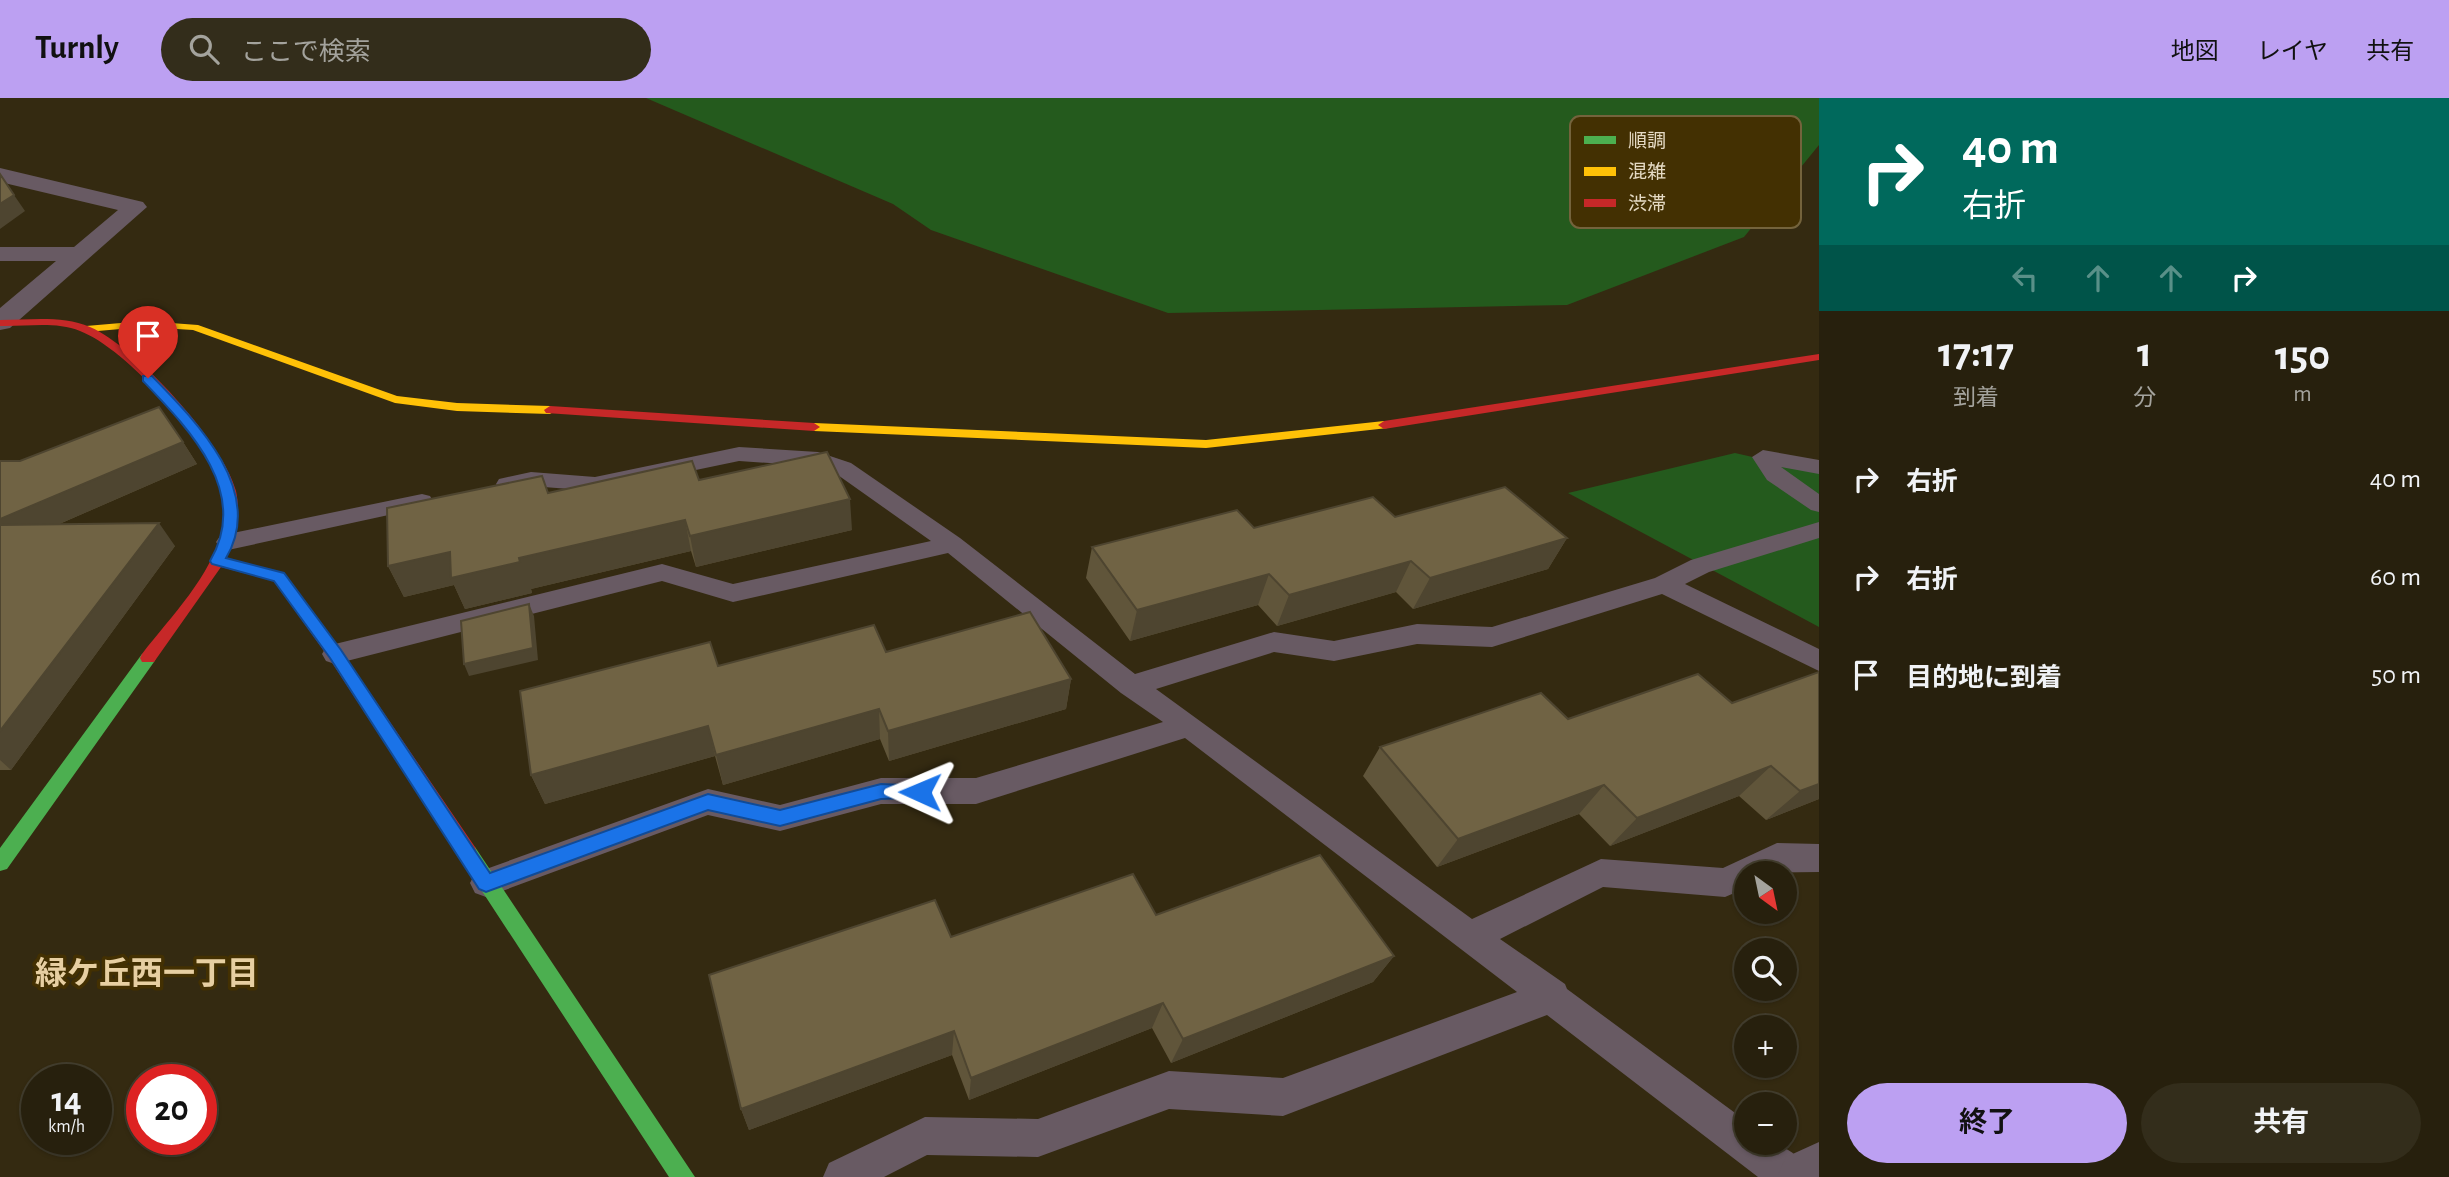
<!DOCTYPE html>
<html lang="ja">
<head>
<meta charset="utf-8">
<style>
  :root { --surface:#27200d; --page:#332d1b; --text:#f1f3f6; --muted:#a4a39d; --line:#433e2e; --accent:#bca0f2 }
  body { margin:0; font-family:"Alegreya Sans","Noto Sans JP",sans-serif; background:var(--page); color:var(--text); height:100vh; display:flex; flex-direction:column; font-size:26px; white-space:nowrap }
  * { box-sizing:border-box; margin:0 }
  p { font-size:23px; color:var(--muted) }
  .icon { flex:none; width:38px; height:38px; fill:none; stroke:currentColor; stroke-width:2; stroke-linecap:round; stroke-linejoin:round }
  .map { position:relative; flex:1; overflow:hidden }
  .panel { display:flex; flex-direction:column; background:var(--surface); width:630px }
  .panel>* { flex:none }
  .top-card { background:#00695c; color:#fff; overflow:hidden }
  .needle { width:46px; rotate:147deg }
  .buttons { position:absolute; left:1734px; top:763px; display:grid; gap:14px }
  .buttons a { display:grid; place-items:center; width:63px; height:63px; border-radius:50%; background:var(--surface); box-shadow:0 2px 5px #0004,0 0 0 2px var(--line); font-size:35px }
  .speed { position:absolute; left:21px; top:966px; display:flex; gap:14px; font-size:35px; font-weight:700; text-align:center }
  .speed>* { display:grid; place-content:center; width:91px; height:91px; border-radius:50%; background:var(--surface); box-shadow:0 2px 5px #0004,0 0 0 2px var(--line); line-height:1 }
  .speed small { font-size:18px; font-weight:400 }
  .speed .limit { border:10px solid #d22; background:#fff; color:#111 }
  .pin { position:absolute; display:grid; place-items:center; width:60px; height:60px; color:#fff; margin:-72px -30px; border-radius:50% 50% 50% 0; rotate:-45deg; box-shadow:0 0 7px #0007 }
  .pin .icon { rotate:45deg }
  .me { position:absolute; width:77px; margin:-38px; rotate:271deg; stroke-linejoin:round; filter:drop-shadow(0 0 5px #0008) }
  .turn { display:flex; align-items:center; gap:24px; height:147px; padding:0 28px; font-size:32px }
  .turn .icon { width:91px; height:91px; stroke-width:2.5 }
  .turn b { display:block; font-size:49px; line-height:60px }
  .lanes { display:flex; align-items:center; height:66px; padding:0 28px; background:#0003; justify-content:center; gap:35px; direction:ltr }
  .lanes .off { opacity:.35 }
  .eta { display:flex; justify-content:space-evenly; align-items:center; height:119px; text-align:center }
  .eta b { font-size:42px; font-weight:700; line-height:49px }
  .cta { display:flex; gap:14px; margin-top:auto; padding:14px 28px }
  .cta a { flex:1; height:80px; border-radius:42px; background:var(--accent); color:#111; font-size:28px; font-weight:700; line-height:80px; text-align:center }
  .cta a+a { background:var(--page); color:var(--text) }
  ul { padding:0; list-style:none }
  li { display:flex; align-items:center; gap:21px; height:98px; padding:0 28px }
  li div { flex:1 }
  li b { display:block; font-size:26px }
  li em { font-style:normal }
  header { display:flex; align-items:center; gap:42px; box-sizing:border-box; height:98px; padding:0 35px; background:var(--accent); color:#111 }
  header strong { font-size:33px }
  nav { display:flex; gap:38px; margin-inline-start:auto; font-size:24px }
  .search { width:490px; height:63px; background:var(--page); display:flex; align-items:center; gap:18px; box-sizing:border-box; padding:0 24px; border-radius:38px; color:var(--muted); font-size:26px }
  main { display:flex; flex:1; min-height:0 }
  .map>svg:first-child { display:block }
  .green { fill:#245a1d }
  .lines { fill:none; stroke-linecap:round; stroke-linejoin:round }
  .lane { fill:#685a63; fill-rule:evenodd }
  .street { fill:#685a63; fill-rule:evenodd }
  .fast { fill:#4caf50; fill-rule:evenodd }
  .slow { fill:#ffc107; fill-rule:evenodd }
  .jam { fill:#c62828; fill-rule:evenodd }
  .wall { fill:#60553a }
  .shaded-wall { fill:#4e4530 }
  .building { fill:#706344; stroke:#4e4530; stroke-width:2 }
  .route { fill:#1a73e8; stroke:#114b97; stroke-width:2 }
  .labels { text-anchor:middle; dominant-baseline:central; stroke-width:7; stroke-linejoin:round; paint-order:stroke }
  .near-neighbourhood-label { font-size:32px; font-weight:bold; fill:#e7cfa2; stroke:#433002 }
  .key { fill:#433002; stroke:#74633c; stroke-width:2 }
  .key-label { font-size:19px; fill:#e5dac4 }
</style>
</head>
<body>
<header>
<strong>Turnly</strong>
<div class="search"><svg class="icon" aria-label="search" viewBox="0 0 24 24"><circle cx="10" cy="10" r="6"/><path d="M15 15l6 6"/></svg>ここで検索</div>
<nav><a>地図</a><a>レイヤ</a><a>共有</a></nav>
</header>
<main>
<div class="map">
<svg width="1819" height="1079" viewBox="0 0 1819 1079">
  <rect width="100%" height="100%" fill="#342a11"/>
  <path class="green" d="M646,0H1819V47L1744,139L1567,207L1168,215L931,132L893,106Z
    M1735,355L1819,374V529L1568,395Z"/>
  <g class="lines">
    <path class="lane" d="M739,349L818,354L851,365L960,440L1135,576L1274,534L1334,543L1417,526L1492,529L1655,480L1691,462L1819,424V440L1709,474L1685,486L1819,551V573L1662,496L1492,549L1417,546L1334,563L1274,554L1156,591L1472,821L1601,761L1723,770L1777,745L1819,746V774L1746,775V790L1725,799L1603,789L1500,841L1565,886L1567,891L1746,1023V1045C1777,1045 1797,1048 1810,1079H1758L1547,917L1283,1018L1169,1011L1038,1059L927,1057L884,1079H823L829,1065L925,1019L1038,1021L1169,973L1283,980L1517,894L1185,640L976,706H881L780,733L708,717L486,799L475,795L470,785L475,775L708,691L780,707L881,680H976L1163,624L1121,595L948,455L733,504L662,483L335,566L326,563L322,556L326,549L335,546L662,466L733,486L931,443L835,375L815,368L739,363L595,393L531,388L507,393L499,391L496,386L499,381L531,374L595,379Z
      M1763,352L1819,362V376L1781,369L1819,396V414L1811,412L1767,382L1752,359Z
      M422,396L430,398L433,403L430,408L228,452L220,450L216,444L220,438L228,436Z"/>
    <path class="street" d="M0,70L143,104L147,109L10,230L0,232V210L56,163H0V149H74L118,112L0,84Z
      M1819,1044V1079H1777L1786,1059Z"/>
    <path class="fast" d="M148,554L154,556L156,560L154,564L7,771L0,773V750L142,556Z
      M468,747L475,749L695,1079H669L461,761L459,755L461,749Z"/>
    <path class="slow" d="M144,223L198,227L397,298L457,305L550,308L556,312L550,316L457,313L395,305L193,232L144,229L86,234L80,231L86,228Z
      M1384,323L1390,327L1388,330L1206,350L814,333L808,329L814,325L1206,342Z"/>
    <path class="jam" d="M0,222C29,222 62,217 90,229C136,249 223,344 236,393C241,416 236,439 225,460L284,475L341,552L475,749L477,755L475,761L468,763L461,761L329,560L274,483L221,469L154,564H142L140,560L142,556C171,518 212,478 222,431C225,417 225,402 221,388C205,340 127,251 80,233C55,223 25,229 0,228Z
      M1819,256V262L1384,331L1378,327L1384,323Z
      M550,308L814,325L820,329L814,333L546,315L544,312Z"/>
  </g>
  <path class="wall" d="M183,344L197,366L57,427L175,448L11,672H0V363H20Z
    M699,382L852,432L696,469L691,453L531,491L532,495L465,511L454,487L404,499L388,468L548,395Z
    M1395,419L1567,440L1548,471L1413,511L1396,494L1277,528L1258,507L1130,543L1086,480L1092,449L1254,430Z
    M886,554L1071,581L1066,611L889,663L880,641L723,687L715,658L545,706L531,677L718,568Z
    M1698,576L1819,701L1766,722L1739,698L1610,748L1579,716L1437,769L1363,678L1380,649L1568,621Z
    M1156,817L1394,858L1373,884L1171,965L1152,930L969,1002L952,957L749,1032L741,1011L951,839Z"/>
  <path class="shaded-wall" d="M14,97L25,113L0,131V106Z
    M183,344L197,366L4,450L0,446V421Z
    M850,401L852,432L696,469L690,438Z
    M685,422L691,453L531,491L532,495L465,511L454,487L404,499L388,468L450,454Z
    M159,425L175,448L11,672L0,662V633Z
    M1567,440L1548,471L1413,511L1430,480Z
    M1411,463L1396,494L1277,528L1289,497Z
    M1269,476L1258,507L1130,543L1137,512Z
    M529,506L534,518L538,562L469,578L464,566Z
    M1071,581L1066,611L889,663L888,633Z
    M879,611L880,641L723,687L716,657Z
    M708,628L715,658L545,706L531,677Z
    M1771,668L1739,698L1610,748L1637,720Z
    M1819,686V701L1766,722L1800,693Z
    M1604,687L1579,716L1437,769L1458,741Z
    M1394,858L1373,884L1171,965L1183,941Z
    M1163,905L1152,930L969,1002L971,980Z
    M954,933L952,957L749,1032L741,1011Z"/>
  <path class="building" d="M0,76L14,97L0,106Z
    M159,309L183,344L0,421V363H20Z
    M827,354L850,401L690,438L685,422L519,460L520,464L451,480L450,454L388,468L387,410L542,378L548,395L692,363L699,382Z
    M1505,389L1567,440L1430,480L1411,463L1289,497L1269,476L1137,512L1092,449L1237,412L1254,430L1373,399L1395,419Z
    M159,425L0,633V427Z
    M529,506L533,550L464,566L461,523Z
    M1030,514L1071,581L888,633L879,611L716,657L708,628L531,677L520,593L710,544L718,568L874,527L886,554Z
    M1819,574V686L1800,693L1771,668L1637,720L1604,687L1458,741L1380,649L1541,595L1568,621L1698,576L1732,605Z
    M1320,757L1394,858L1183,941L1163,905L971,980L954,933L741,1011L709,877L935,802L951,839L1133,776L1156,817Z"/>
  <path class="route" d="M143,278H152C196,323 266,393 226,460L284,475L341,552L490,775L708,696L780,712L881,686L926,688L929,694L926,699L881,701L780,728L708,712L486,794L479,791L330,560L274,483L212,466L210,463C251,394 189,331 143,283Z"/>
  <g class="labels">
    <g class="near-neighbourhood-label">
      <text x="147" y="876">緑ケ丘西一丁目</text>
    </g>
  </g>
  <rect x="1570" y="18" width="231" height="112" rx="10" class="key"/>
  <rect x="1584" y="38" width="32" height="8" fill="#4caf50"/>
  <rect x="1584" y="69" width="32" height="9" fill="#ffc107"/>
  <rect x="1584" y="101" width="32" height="8" fill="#c62828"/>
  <g class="key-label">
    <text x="1628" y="49">順調</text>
    <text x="1628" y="80">混雑</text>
    <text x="1628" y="112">渋滞</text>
  </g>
</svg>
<div class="buttons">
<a><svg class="needle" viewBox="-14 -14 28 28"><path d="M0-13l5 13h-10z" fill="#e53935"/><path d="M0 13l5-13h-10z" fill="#a4a39d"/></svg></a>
<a><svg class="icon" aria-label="search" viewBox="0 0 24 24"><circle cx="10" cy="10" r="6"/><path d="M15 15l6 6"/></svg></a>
<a>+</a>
<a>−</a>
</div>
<div class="speed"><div>14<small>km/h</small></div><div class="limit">20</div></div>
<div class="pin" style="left:148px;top:280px;background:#d93025"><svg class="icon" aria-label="arrive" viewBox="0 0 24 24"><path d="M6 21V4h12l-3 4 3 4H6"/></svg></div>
<svg class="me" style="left:920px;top:694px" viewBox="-20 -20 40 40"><path d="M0-17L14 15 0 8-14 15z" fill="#1a73e8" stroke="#fff" stroke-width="4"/></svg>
</div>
<section class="panel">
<div class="top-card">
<div class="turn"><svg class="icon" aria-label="right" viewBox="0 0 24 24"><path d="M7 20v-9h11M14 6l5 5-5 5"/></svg><div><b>40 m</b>右折</div></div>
<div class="lanes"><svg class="icon off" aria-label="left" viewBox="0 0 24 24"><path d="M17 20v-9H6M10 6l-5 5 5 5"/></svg><svg class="icon off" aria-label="ahead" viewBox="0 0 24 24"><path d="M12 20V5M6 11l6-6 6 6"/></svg><svg class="icon off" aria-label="ahead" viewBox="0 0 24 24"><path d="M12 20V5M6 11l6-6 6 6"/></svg><svg class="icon" aria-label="right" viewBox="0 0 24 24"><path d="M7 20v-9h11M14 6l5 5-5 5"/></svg></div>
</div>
<div class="eta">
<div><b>17:17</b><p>到着</p></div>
<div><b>1</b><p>分</p></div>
<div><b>150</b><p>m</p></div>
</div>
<ul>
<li><svg class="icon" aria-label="right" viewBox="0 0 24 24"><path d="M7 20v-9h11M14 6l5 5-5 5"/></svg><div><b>右折</b></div><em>40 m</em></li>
<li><svg class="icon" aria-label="right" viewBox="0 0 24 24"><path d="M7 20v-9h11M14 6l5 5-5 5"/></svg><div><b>右折</b></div><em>60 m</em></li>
<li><svg class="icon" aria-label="arrive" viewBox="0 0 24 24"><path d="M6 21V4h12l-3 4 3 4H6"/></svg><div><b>目的地に到着</b></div><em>50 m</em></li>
</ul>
<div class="cta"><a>終了</a><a>共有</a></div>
</section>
</main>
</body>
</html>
